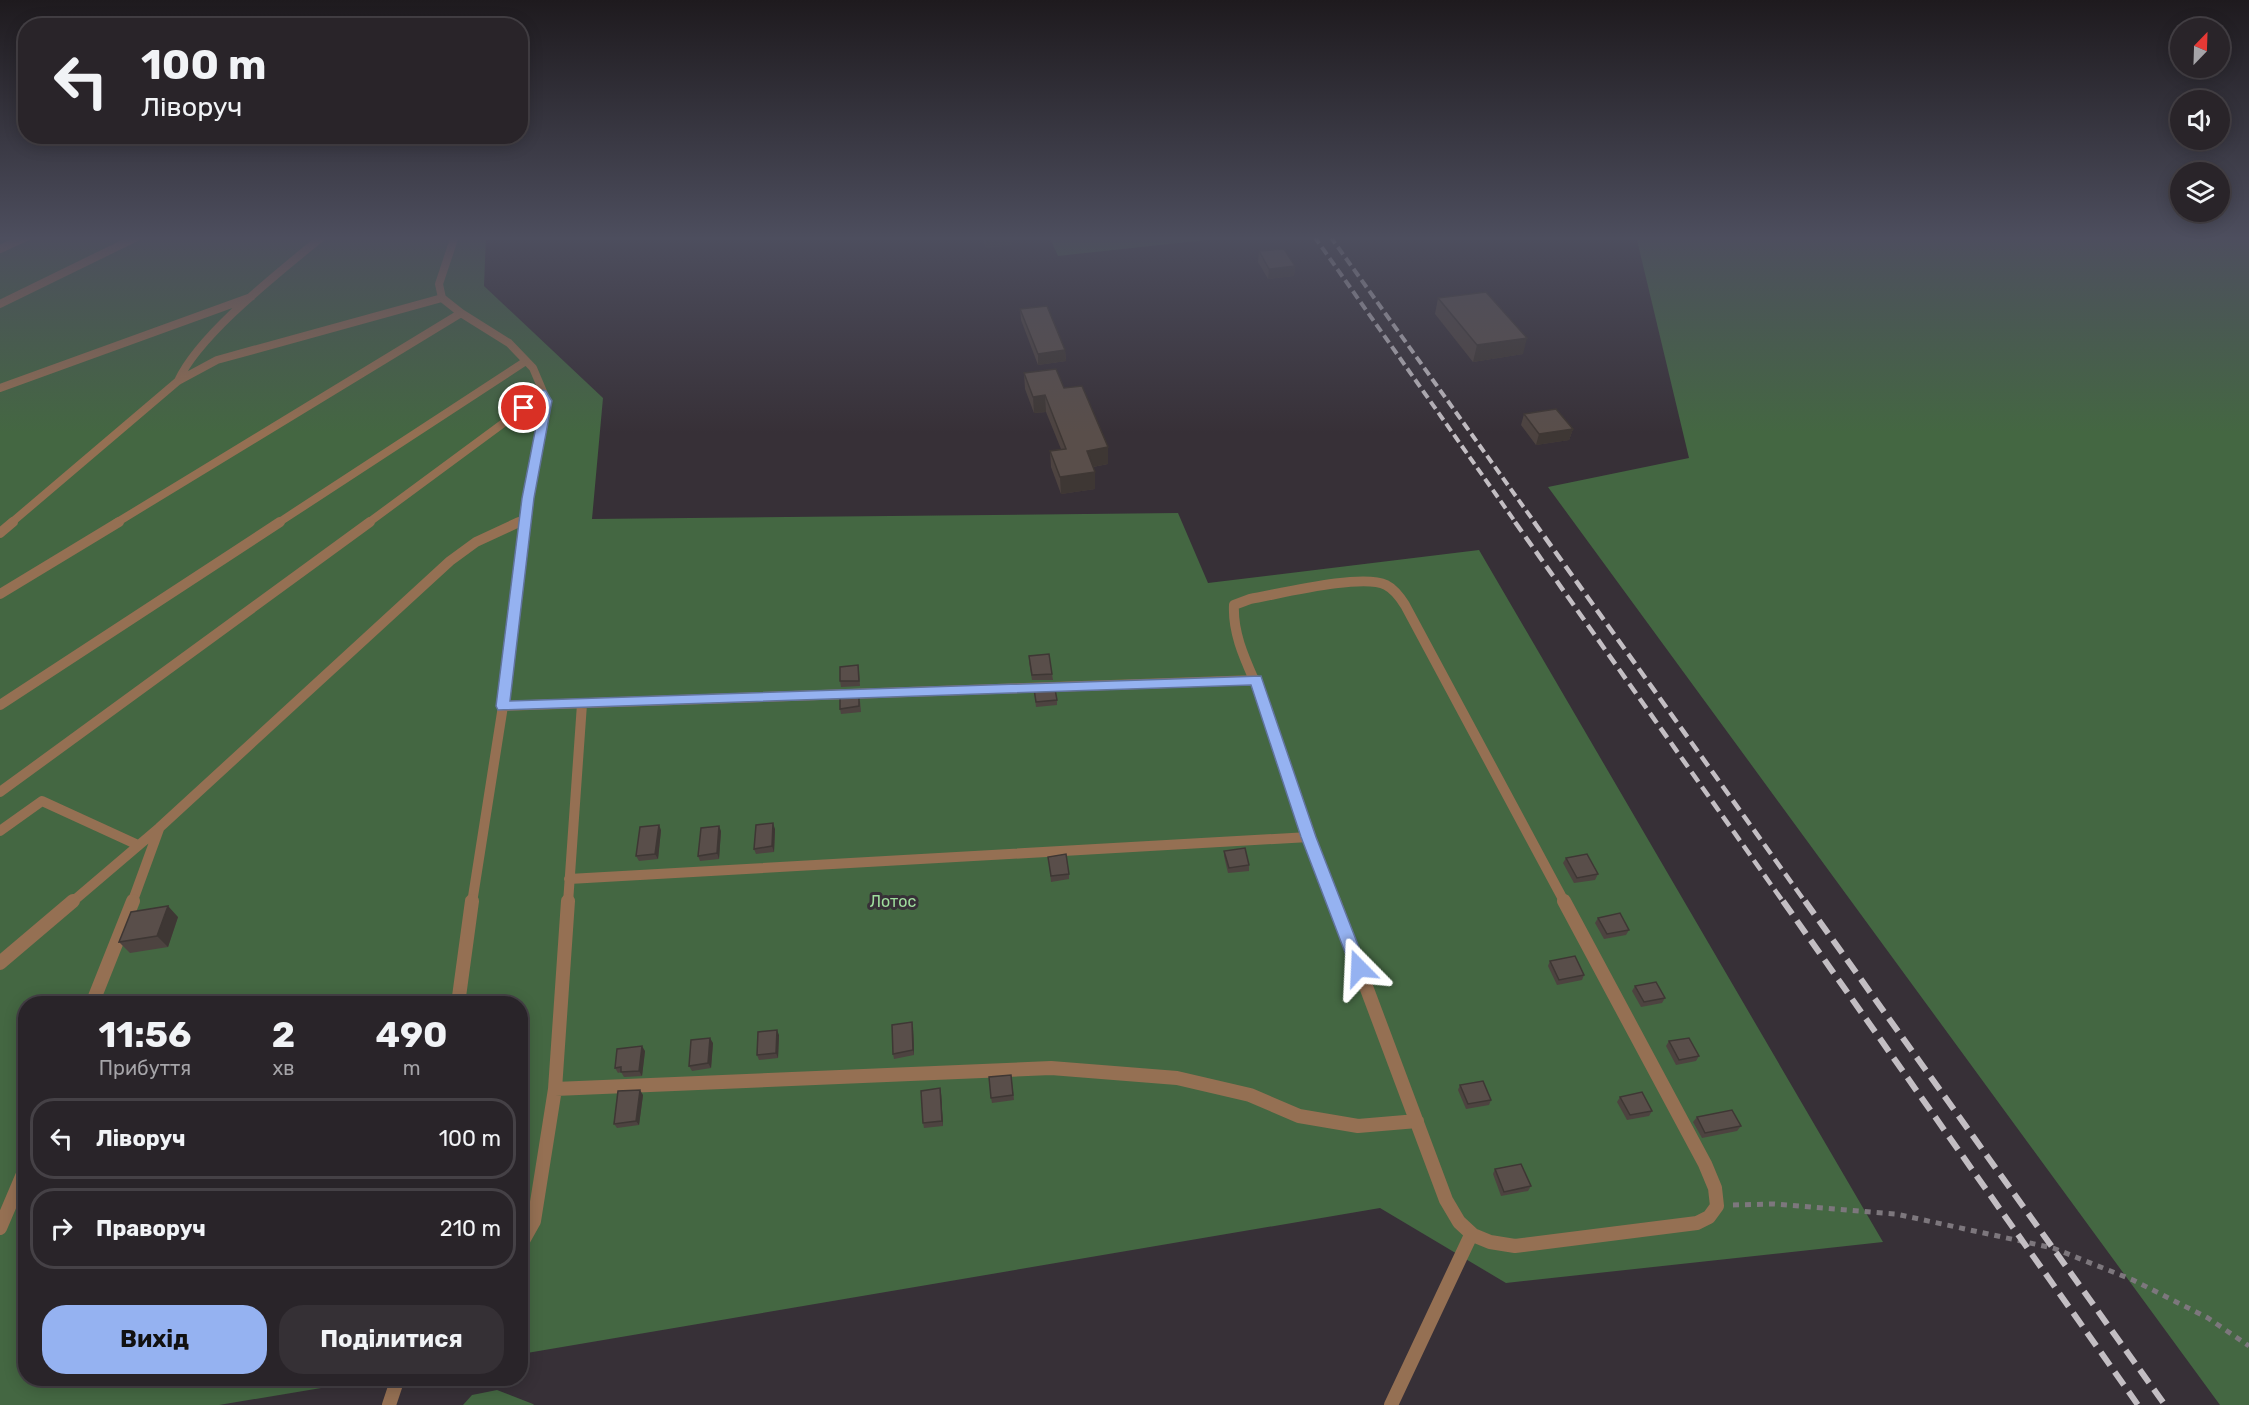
<!DOCTYPE html>
<html lang="uk">
<head>
<meta charset="utf-8">
<style>
  :root { --surface:#292429; --page:#353035; --text:#f1f3f6; --muted:#a5a4a8; --line:#454146; --accent:#95b2f1 }
  body { margin:0; font-family:Rubik,sans-serif; background:var(--page); color:var(--text); height:100vh; display:flex; flex-direction:column; font-size:22px; white-space:nowrap }
  * { box-sizing:border-box; margin:0 }
  p { font-size:20px; color:var(--muted) }
  .icon { flex:none; width:33px; height:33px; fill:none; stroke:currentColor; stroke-width:2; stroke-linecap:round; stroke-linejoin:round }
  .map { position:relative; flex:1; overflow:hidden }
  .details { position:absolute; left:18px; top:996px; width:510px; height:390px; display:flex; flex-direction:column; background:var(--surface); border-radius:24px; box-shadow:0 3px 15px #0003,0 0 0 2px var(--line) }
  .details>* { flex:none }
  .top-card { position:absolute; left:18px; top:18px; width:510px; height:126px; border-radius:24px; box-shadow:0 3px 15px #0003,0 0 0 2px var(--line); background:#292429; color:var(--text); overflow:hidden }
  .needle { width:39px; rotate:23deg }
  .tools { position:absolute; left:2170px; top:18px; display:grid; gap:12px }
  .tools a { display:grid; place-items:center; width:60px; height:60px; border-radius:50%; background:var(--surface); box-shadow:0 3px 15px #0003,0 0 0 2px var(--line); font-size:30px }
  .pin { position:absolute; display:grid; place-items:center; width:51px; height:51px; color:#fff; margin:-26px; border:3px solid #fff; border-radius:50%; box-shadow:0 2px 6px #0007 }
  .me { position:absolute; width:66px; margin:-33px; rotate:339deg; stroke-linejoin:round; filter:drop-shadow(0 0 4px #0008) }
  .turn { display:flex; align-items:center; gap:21px; height:126px; padding:0 24px; font-size:27px }
  .turn .icon { width:78px; height:78px; stroke-width:2.5 }
  .turn b { display:block; font-size:42px; line-height:51px }
  .eta { display:flex; justify-content:space-evenly; align-items:center; height:102px; text-align:center }
  .eta b { font-size:36px; font-weight:700; line-height:42px }
  .button { display:flex; gap:12px; margin-top:auto; padding:12px 24px }
  .button a { flex:1; height:69px; border-radius:24px; background:var(--accent); color:#111; font-size:24px; font-weight:700; line-height:69px; text-align:center }
  .button a+a { background:var(--page); color:var(--text) }
  ul { padding:0; list-style:none }
  li { display:flex; align-items:center; gap:18px; height:81px; margin:0 12px 9px; padding:0 12px; border:3px solid var(--line); border-radius:24px }
  li div { flex:1 }
  li b { display:block; font-size:22px }
  li em { font-style:normal }
  .map>svg:first-child { display:block }
  .green { fill:#446742 }
  .lines { fill:none; stroke-linecap:round; stroke-linejoin:round }
  .path { stroke:#7d777d; stroke-width:5; stroke-dasharray:6 6; stroke-linecap:butt }
  .service-far2 { stroke:#957053; stroke-width:8 }
  .service-far1 { stroke:#957053; stroke-width:10 }
  .service { stroke:#957053; stroke-width:14 }
  .rail-far2 { stroke:#c3bec3; stroke-width:4; stroke-dasharray:9 4.5; stroke-linecap:butt }
  .rail-far1 { stroke:#c3bec3; stroke-width:4.5; stroke-dasharray:12 6; stroke-linecap:butt }
  .rail { stroke:#c3bec3; stroke-width:6; stroke-dasharray:16 8; stroke-linecap:butt }
  .wall { fill:#4d4340 }
  .shaded-wall { fill:#3e3734 }
  .building { fill:#594e4a; stroke:#3e3734; stroke-width:1.5 }
  .route { fill:#95b2f1; stroke:#61749d; stroke-width:1.5 }
  .labels { text-anchor:middle; dominant-baseline:central; stroke-width:6; stroke-linejoin:round; paint-order:stroke }
  .park-label { font-size:16px; fill:#9fde9d; stroke:#373037 }
</style>
</head>
<body>
<div class="map">
<svg width="2249" height="1405" viewBox="0 0 2249 1405">
  <rect width="100%" height="100%" fill="#373037"/>
  <path class="green" d="M0,236H486L484,286L603,398L592,519L1178,513L1208,583L1479,550L1883,1242L1506,1283L1380,1208L521,1354L520,1004H26V1378L375,1379L219,1405H0Z
    M1049,236H1243L1058,256Z
    M1636,236H2249V1405H2220L1548,487L1689,458Z
    M497,1390L533,1404L534,1405H463L472,1395Z"/>
  <g class="lines">
    <path class="path" d="M1733,1205L1774,1204L1896,1214L2053,1248L2133,1280L2208,1318L2249,1346"/>
    <path class="service-far2" d="M455,236L439,284L442,298L461,313L509,343L533,368L547,401L525,523
      M0,249L28,236
      M0,304L139,236
      M178,381C200,333 281,271 323,236
      M0,388L251,297
      M11,523L178,381L217,360L442,298
      M116,523L461,313
      M278,523L526,361
      M368,523L543,394
      M516,523L525,519"/>
    <path class="service-far1" d="M0,533L13,522
      M0,594L119,522
      M0,705L280,522
      M503,706L1256,680
      M0,792L370,522
      M0,831L42,801L138,845
      M569,879L1309,837
      M71,903L159,828L450,561L476,542L519,522
      M132,903L159,829
      M472,903L503,706L525,522
      M568,903L582,704
      M1335,903C1311,838 1289,773 1266,709C1254,675 1232,642 1234,605L1250,599C1279,594 1362,573 1386,585C1394,589 1400,597 1405,605L1565,903"/>
    <path class="service" d="M1334,901L1446,1200L1459,1222L1473,1235L1490,1242L1515,1246L1697,1223L1709,1217L1717,1206L1715,1188L1705,1164L1564,901
      M0,963L73,901
      M92,1004L133,901
      M458,1004L472,901
      M555,1089L1051,1068L1177,1078L1250,1095L1299,1116L1358,1126L1417,1121
      M0,1228L26,1167
      M520,1246L534,1221L555,1089L568,901
      M389,1405L398,1378
      M1391,1405L1471,1235"/>
    <path class="rail-far2" d="M1314,236L1516,523
      M1330,236L1535,523"/>
    <path class="rail-far1" d="M1515,522L1784,903
      M1534,522L1806,903"/>
    <path class="rail" d="M1783,901L2138,1405
      M1805,901L2165,1405"/>
  </g>
  <path class="wall" d="M982,236H1011L1012,245L986,248Z
    M1259,251L1295,266L1294,276L1268,279L1258,262Z
    M1438,298L1523,354L1473,362L1435,314Z
    M1020,309L1065,350L1066,361L1038,365L1021,320Z
    M1024,373L1064,388L1108,447V464L1093,467L1095,489L1061,494L1051,467L1050,451L1061,449L1046,412L1034,413L1025,389Z
    M1524,414L1573,429L1569,440L1536,445L1521,425Z
    M1029,662L1052,674L1053,680H1032Z
    M858,665L859,671L860,686L841,687L840,681Z
    M1034,689L1057,700V705L1036,707Z
    M860,701L861,712L841,714L840,709Z
    M775,829L774,852L756,854L754,849Z
    M661,830L658,859L639,861L636,856Z
    M721,831L719,859L700,861L698,856Z
    M1224,851L1249,865V871L1228,873L1224,856Z
    M1566,858L1598,874L1595,880L1574,883L1563,863Z
    M1049,862L1069,874V879L1051,882Z
    M178,917L168,947L130,953L119,942Z
    M1598,918L1629,930L1626,935L1604,939L1595,923Z
    M1550,961L1584,975L1582,980L1557,985L1548,966Z
    M1635,986L1665,998L1662,1003L1641,1007L1632,991Z
    M913,1027L914,1055L894,1059L893,1054Z
    M779,1035L778,1058L759,1060L757,1055Z
    M1669,1041L1699,1056L1696,1061L1676,1065L1666,1046Z
    M713,1043L711,1068L692,1071L689,1066Z
    M645,1051L642,1076L624,1077L621,1072L618,1073L615,1068Z
    M1011,1075L1014,1100L992,1103L991,1098Z
    M1460,1085L1491,1100L1489,1105L1466,1109L1458,1090Z
    M941,1093L943,1126L924,1128L923,1123Z
    M643,1095L639,1125L617,1128L614,1124Z
    M1620,1097L1652,1111L1649,1116L1627,1120L1617,1102Z
    M1697,1117L1741,1126L1737,1131L1702,1138L1693,1122Z
    M1495,1169L1531,1186L1528,1191L1501,1196L1493,1174Z"/>
  <path class="shaded-wall" d="M998,236H1011L1012,245L986,248L985,238Z
    M1295,266L1294,276L1268,279L1269,269Z
    M1527,338L1523,354L1473,362L1477,345Z
    M1065,350L1066,361L1038,365V354Z
    M1045,395L1046,412L1034,413L1033,397Z
    M1573,429L1569,440L1536,445L1539,434Z
    M1108,447V464L1087,468V451Z
    M1095,472V489L1061,494L1060,477Z
    M773,823L775,829L774,852L772,846Z
    M659,825L661,830L658,859L655,854Z
    M719,826L721,831L719,859L717,853Z
    M168,906L178,917L168,947L157,936Z
    M912,1022L913,1027L914,1055L913,1050Z
    M777,1030L779,1035L778,1058L776,1053Z
    M710,1038L713,1043L711,1068L708,1063Z
    M642,1046L645,1051L642,1076L639,1071Z
    M940,1088L941,1093L943,1126L942,1121Z
    M640,1090L643,1095L639,1125L636,1121Z"/>
  <path class="building" d="M1284,249L1295,266L1269,269L1259,251Z
    M1486,292L1527,338L1477,345L1438,298Z
    M1047,306L1065,350L1038,354L1020,309Z
    M1056,369L1064,388L1082,386L1108,447L1087,451L1095,472L1060,477L1050,451L1066,449L1045,395L1033,397L1024,373Z
    M1556,409L1573,429L1539,434L1524,414Z
    M1049,654L1052,674L1032,675L1029,656Z
    M858,665L859,681H840V667Z
    M1034,689H1055L1057,700L1036,702Z
    M840,696H859V706L840,709Z
    M773,823L772,846L754,849L756,825Z
    M659,825L655,854L636,856L640,827Z
    M719,826L717,853L698,856L701,828Z
    M1245,848L1249,865L1229,868L1224,851Z
    M1066,854L1069,874L1051,876L1048,857Z
    M1587,854L1598,874L1577,878L1566,858Z
    M168,906L157,936L119,942L131,912Z
    M1620,913L1629,930L1607,934L1598,918Z
    M1575,956L1584,975L1559,980L1550,961Z
    M1656,982L1665,998L1644,1002L1635,986Z
    M912,1022L913,1050L893,1054L892,1025Z
    M777,1030L776,1053L757,1055L758,1032Z
    M710,1038L708,1063L689,1066L691,1040Z
    M1689,1038L1699,1056L1679,1060L1669,1041Z
    M642,1046L639,1071L621,1072V1067L615,1068L617,1049Z
    M1011,1075L1013,1095L991,1098L989,1077Z
    M1483,1081L1491,1100L1468,1104L1460,1085Z
    M940,1088L942,1121L923,1123L921,1091Z
    M640,1090L636,1121L614,1124L618,1091Z
    M1642,1092L1652,1111L1630,1115L1620,1097Z
    M1732,1110L1741,1126L1705,1133L1697,1117Z
    M1521,1164L1531,1186L1504,1192L1495,1169Z"/>
  <linearGradient id="sky" x2="0" y2="1"><stop stop-color="#1e1a1e"/><stop offset="0.55" stop-color="#4d4e5e"/><stop offset="1" stop-color="#4d4e5e" stop-opacity="0"/></linearGradient>
  <rect width="2249" height="433" fill="url(#sky)"/>
  <path class="route" d="M543,390L546,391L552,401L534,498L510,701L1261,676L1316,837L1367,968L1365,973L1359,975L1353,973L1351,968L1301,837L1251,685L498,710L496,706L522,498L541,401L524,411L518,408Z"/>
  <g class="labels">
    <g class="park-label">
      <text x="893" y="901">Лотос</text>
    </g>
  </g>
</svg>
<div class="tools">
<a><svg class="needle" viewBox="-14 -14 28 28"><path d="M0-13l5 13h-10z" fill="#e53935"/><path d="M0 13l5-13h-10z" fill="#a5a4a8"/></svg></a>
<a><svg class="icon" aria-label="sound" viewBox="0 0 24 24"><path d="M4 9h4l5-4v14l-5-4H4zM17 9q2 3 0 6"/></svg></a>
<a><svg class="icon" aria-label="layers" viewBox="0 0 24 24"><path d="M12 4l9 5-9 5-9-5zM3 14l9 5 9-5"/></svg></a>
</div>
<div class="pin" style="left:524px;top:408px;background:#d93025"><svg class="icon" aria-label="arrive" viewBox="0 0 24 24"><path d="M6 21V4h12l-3 4 3 4H6"/></svg></div>
<svg class="me" style="left:1359px;top:968px" viewBox="-20 -20 40 40"><path d="M0-17L14 15 0 8-14 15z" fill="#95b2f1" stroke="#fff" stroke-width="4"/></svg>
<div class="top-card">
<div class="turn"><svg class="icon" aria-label="left" viewBox="0 0 24 24"><path d="M17 20v-9H6M10 6l-5 5 5 5"/></svg><div><b>100 m</b>Ліворуч</div></div>
</div>
<section class="details">
<div class="eta">
<div><b>11:56</b><p>Прибуття</p></div>
<div><b>2</b><p>хв</p></div>
<div><b>490</b><p>m</p></div>
</div>
<ul>
<li><svg class="icon" aria-label="left" viewBox="0 0 24 24"><path d="M17 20v-9H6M10 6l-5 5 5 5"/></svg><div><b>Ліворуч</b></div><em>100 m</em></li>
<li><svg class="icon" aria-label="right" viewBox="0 0 24 24"><path d="M7 20v-9h11M14 6l5 5-5 5"/></svg><div><b>Праворуч</b></div><em>210 m</em></li>
</ul>
<div class="button"><a>Вихід</a><a>Поділитися</a></div>
</section>
</div>
</body>
</html>
